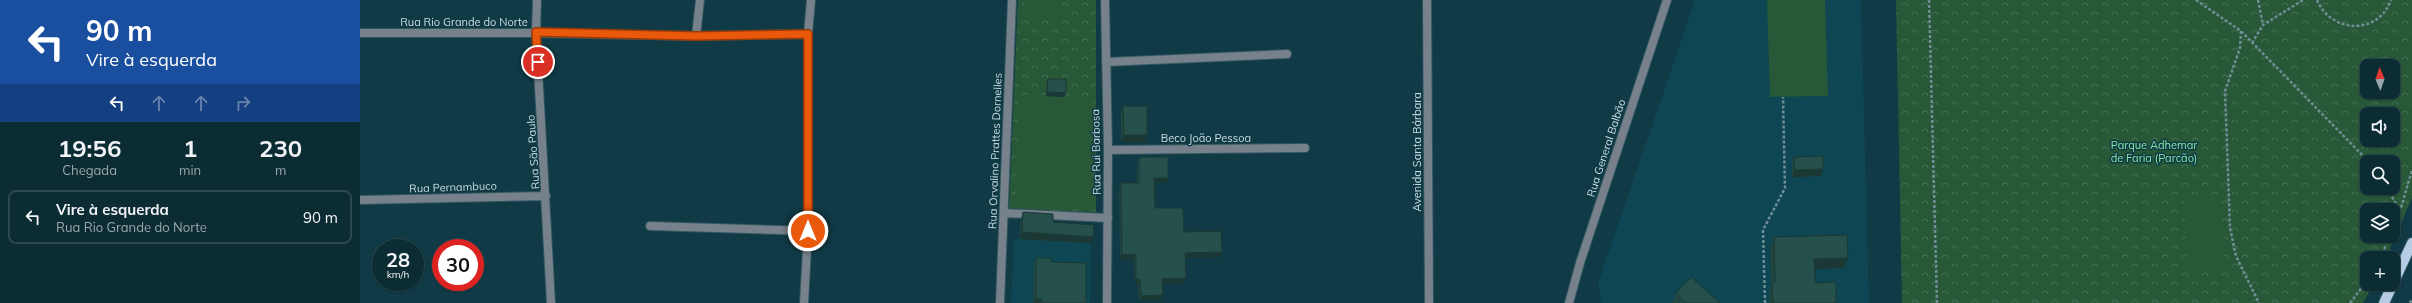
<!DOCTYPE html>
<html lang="pt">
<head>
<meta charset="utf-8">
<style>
  :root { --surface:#0c2c34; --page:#1a3840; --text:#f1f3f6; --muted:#9aa7ac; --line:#2c484f }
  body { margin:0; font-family:Mulish,sans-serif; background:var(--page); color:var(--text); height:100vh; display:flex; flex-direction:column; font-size:15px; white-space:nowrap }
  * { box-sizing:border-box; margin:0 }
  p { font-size:13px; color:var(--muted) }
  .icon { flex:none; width:22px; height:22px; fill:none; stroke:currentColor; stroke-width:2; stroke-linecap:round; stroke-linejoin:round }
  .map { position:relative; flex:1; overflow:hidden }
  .panel { display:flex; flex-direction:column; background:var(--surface); width:360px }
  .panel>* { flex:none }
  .guide { background:#1a4fa0; color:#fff; overflow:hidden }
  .needle { width:26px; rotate:358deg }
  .controls { position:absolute; left:2000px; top:59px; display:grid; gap:8px }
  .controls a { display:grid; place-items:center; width:40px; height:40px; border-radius:8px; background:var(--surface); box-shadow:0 1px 3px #0004,0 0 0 1px var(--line); font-size:20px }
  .speed { position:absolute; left:12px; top:239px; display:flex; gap:8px; font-size:20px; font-weight:700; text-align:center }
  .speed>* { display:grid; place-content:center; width:52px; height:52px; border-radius:50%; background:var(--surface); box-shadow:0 1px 3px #0004,0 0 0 1px var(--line); line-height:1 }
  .speed small { font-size:10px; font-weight:400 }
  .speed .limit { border:6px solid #d22; background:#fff; color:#111 }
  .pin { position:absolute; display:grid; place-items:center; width:34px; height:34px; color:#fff; margin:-17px; border:2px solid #fff; border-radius:50%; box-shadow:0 1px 4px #0007 }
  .me { position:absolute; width:44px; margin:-22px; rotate:0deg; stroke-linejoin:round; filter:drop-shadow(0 0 3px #0008) }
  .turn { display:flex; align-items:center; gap:14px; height:84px; padding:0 20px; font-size:18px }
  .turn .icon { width:52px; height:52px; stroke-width:2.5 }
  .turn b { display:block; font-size:28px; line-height:34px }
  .lanes { display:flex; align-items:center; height:38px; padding:0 20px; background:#0003; justify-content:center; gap:20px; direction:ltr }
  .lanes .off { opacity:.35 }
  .eta { display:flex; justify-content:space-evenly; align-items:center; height:68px; text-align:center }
  .eta b { font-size:24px; font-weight:700; line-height:28px }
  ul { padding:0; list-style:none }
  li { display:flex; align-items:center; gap:12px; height:54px; margin:0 8px 6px; padding:0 12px; border:2px solid var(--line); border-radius:8px }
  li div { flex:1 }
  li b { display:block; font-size:15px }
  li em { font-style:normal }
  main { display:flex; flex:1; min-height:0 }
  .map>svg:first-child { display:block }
  .built { fill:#0e4653 }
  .park { fill:url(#park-crowns); fill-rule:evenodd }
  .garden { fill:#275837 }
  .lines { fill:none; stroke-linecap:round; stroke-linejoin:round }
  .service-casing { stroke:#315761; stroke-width:10 }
  .minor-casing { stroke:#315761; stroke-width:10 }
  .tertiary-casing { stroke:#315761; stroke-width:10 }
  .primary-casing { stroke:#315761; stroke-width:12 }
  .path { stroke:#6f8e96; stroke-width:2.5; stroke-dasharray:3 2; stroke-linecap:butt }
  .service { stroke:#76818c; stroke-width:8 }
  .minor { stroke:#76818c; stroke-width:8 }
  .tertiary { stroke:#76818c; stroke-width:8 }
  .primary { stroke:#b6cde5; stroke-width:10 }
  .wall { fill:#214540 }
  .shaded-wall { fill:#1b3834 }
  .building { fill:#26504b; stroke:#1b3834 }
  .route-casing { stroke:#983908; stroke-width:10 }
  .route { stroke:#ea580c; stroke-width:7 }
  .labels { text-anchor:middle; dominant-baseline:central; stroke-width:3; stroke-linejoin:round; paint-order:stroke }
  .street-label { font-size:11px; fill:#c8dde3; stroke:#103a45 }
  .park-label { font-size:11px; fill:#87e5a3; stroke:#103a45 }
</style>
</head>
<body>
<main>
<section class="panel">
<div class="guide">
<div class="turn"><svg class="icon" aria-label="left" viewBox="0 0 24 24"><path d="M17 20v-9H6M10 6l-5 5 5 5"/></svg><div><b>90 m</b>Vire à esquerda</div></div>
<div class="lanes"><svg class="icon" aria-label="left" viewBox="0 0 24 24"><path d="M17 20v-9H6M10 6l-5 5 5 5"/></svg><svg class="icon off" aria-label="ahead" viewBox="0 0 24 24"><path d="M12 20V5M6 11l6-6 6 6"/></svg><svg class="icon off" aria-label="ahead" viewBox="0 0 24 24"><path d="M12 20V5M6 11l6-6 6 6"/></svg><svg class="icon off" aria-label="right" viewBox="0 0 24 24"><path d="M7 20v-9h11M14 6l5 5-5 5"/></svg></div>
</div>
<div class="eta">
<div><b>19:56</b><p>Chegada</p></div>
<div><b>1</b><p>min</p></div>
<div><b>230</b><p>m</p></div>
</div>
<ul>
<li><svg class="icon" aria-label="left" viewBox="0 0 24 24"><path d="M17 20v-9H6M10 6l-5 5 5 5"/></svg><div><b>Vire à esquerda</b><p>Rua Rio Grande do Norte</p></div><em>90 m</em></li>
</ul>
</section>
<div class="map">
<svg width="2052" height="303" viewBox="0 0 2052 303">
  <defs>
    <pattern id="park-crowns" width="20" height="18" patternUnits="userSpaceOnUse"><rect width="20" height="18" fill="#275837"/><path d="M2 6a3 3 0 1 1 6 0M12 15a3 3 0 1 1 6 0" fill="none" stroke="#457054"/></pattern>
  </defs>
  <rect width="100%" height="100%" fill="#103a45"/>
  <path class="built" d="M1335,0H1501L1509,303H1241L1238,283Z
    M661,217L690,229L731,232L730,303H651L654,239H660Z"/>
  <path class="park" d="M658,0H736V212L649,210Z
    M1536,0H2052V198L2026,258H2007V284H2014L2003,303H1542ZM2007,66H2033V92H2007ZM2007,114H2033V140H2007ZM2007,162H2033V188H2007ZM2007,210H2033V236H2007Z"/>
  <path class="garden" d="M665,0H701C703,27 663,27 665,0Z
    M1407,0H1465L1468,96L1410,97Z
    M659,95L733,97L730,206L656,205Z
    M1861,198L1864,270L1827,271L1825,199Z"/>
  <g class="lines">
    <g class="service-casing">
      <path id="service" d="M644,213L748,218"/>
    </g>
    <g class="minor-casing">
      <path id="minor" d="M177,0L176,33L191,303
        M0,33H176L336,36L448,34
        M336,36L340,0
        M746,62L927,54
        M748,150L945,148
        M0,200L186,196
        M290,226L448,231
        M444,303L448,231V34L451,0"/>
    </g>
    <g class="tertiary-casing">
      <path id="tertiary" d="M745,0L748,150L747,303
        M1067,0L1069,303
        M640,303L652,0
        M1209,303L1220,263L1307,0"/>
    </g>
    <g class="primary-casing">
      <path id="primary" d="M2024,303L2052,243"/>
    </g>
    <path class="path" d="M1569,0L1577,303
      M1836,0L1881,31L2009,162
      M1898,0L1903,25
      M1957,0C1971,33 2018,36 2031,0
      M1881,31L1880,48L1865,91L1870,228L1876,256L1899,303
      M1892,43L1903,25L1943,0
      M2027,188L2040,211L2052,170
      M2033,228L2040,211
      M2020,258L2030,236
      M1405,303L1403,230L1425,188L1423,97
      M1990,303L2007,281
      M2050,303L2052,299"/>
    <use href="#service" class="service"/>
    <use href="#minor" class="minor"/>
    <use href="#tertiary" class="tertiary"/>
    <use href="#primary" class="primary"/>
  </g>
  <path class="wall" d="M688,79L704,97L686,96L687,83Z
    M763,106L785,142H761V113Z
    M779,157L806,183H794L795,208L824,232L862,252L860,257L825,258L826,278L824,283L803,284L801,300L779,301L778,284H775L774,259L760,260L759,188L761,183H777V162Z
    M1434,157L1463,169L1461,176L1432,177V164Z
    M663,212L733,237L730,243L660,239L661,219Z
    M1414,237L1484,268L1455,269V283L1476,303H1409V292L1411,285L1410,247Z
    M676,258L691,262L726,303H673L674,264Z
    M1316,293L1360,303H1312Z"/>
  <path class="shaded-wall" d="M687,92L706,93L704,97L686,96Z
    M764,135H787L785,142H761Z
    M1463,169L1461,176L1432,177L1435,170Z
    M794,178H808L806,183H792Z
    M662,232L733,237L730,243L660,239Z
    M862,252L860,257L823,258L825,253Z
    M776,254L774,259L760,260L762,255Z
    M1488,258L1484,268L1451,269L1454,259Z
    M826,278L824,283L801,284L802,279Z
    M776,279H780L778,284H775Z
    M803,295L801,300L779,301L781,296Z
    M676,299H681L679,303H674Z"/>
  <path class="building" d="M688,79H706V93L687,92Z
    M763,106H787V135H764Z
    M1463,156V169L1435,170L1434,157Z
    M779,157H808V178H794L795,208H823L824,232L861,231L862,252L825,253L826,278L802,279L803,295L781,296L780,279H776V254L762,255L761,183H779Z
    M663,212L693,214V222L734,225L733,237L662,232Z
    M1487,235L1488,258L1454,259L1455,283L1476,282V303H1413L1412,282H1415L1414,237Z
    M676,258H691V262L726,263V303H682L681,299H676Z
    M1331,277L1360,303H1326L1316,293Z"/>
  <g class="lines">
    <g class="route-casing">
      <path id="route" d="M178,62L176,32L336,36L448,34V231"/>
    </g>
    <use href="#route" class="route"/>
  </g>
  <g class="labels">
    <g class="street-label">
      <text x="104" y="22">Rua Rio Grande do Norte</text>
      <text x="846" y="138">Beco João Pessoa</text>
      <text transform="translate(1246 148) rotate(-72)">Rua General Balbão</text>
      <text transform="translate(635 151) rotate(-88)">Rua Orvalino Prattes Dornelles</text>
      <text transform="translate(173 152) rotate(-94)">Rua São Paulo</text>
      <text transform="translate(736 152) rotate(-91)">Rua Rui Barbosa</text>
      <text transform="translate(1057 152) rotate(-90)">Avenida Santa Bárbara</text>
      <text transform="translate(93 187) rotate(-2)">Rua Pernambuco</text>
    </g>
    <g class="park-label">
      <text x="1794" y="145">Parque Adhemar<tspan x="1794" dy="13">de Faria (Parcão)</tspan></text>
    </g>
  </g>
</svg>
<div class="controls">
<a><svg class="needle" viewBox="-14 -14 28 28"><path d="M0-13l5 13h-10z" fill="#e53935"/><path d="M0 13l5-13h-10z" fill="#9aa7ac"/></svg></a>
<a><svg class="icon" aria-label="sound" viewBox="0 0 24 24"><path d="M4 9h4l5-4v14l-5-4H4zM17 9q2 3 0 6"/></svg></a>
<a><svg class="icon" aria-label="search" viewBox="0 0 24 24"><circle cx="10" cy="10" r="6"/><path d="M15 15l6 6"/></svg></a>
<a><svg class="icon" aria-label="layers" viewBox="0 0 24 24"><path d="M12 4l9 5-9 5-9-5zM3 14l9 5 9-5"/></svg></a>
<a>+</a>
</div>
<div class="speed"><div>28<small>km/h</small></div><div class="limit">30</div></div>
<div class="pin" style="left:178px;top:62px;background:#d93025"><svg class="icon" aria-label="arrive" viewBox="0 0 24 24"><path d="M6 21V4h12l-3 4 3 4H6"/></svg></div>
<svg class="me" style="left:448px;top:231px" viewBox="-20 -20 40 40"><circle r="17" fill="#ea580c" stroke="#fff" stroke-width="3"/><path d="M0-11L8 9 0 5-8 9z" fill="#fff"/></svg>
</div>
</main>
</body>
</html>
